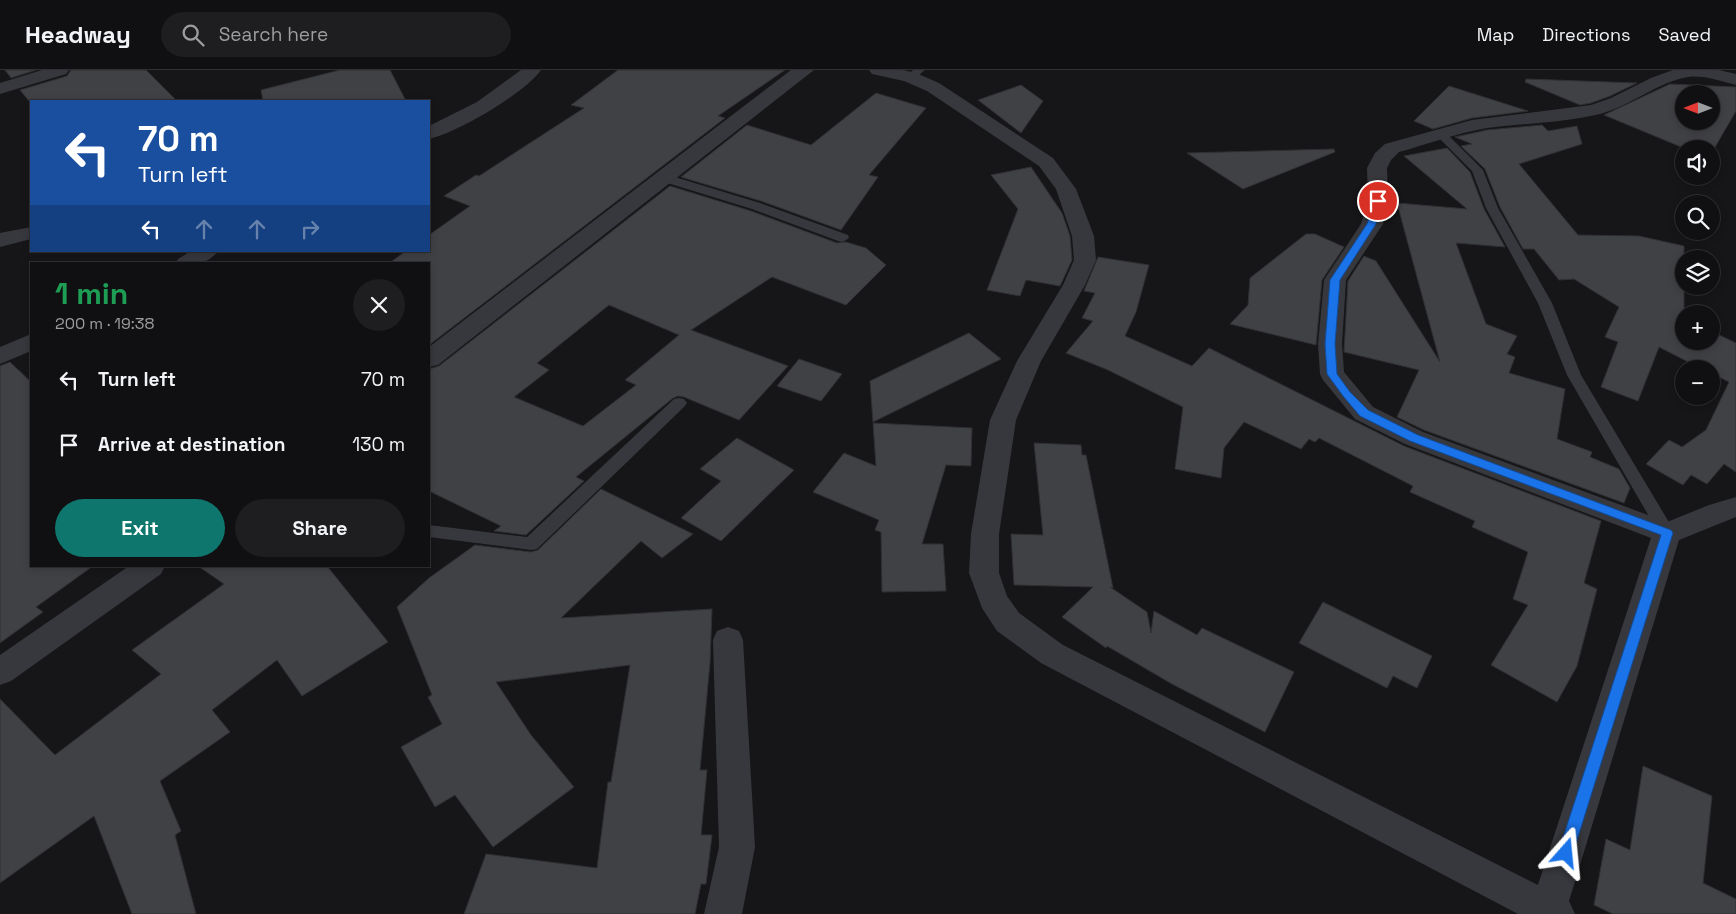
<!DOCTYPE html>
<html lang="en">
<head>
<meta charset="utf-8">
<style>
  :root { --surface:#101012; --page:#1e1e20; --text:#f1f3f6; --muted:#9c9d9f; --line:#303032; --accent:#0f766e }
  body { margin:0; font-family:"Space Grotesk",sans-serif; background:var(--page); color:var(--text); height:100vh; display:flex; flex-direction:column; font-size:19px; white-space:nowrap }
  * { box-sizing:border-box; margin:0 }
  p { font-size:16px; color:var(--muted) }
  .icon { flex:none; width:28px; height:28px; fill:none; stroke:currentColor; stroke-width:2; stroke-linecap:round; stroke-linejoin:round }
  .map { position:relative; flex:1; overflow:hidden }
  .panel { position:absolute; left:30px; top:192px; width:400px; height:305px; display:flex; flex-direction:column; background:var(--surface); border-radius:0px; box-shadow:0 2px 8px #0003,0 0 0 1px var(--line) }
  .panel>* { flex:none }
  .guide { position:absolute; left:30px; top:30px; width:400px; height:152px; border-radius:0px; box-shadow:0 2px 8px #0003,0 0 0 1px var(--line); background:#1a4fa0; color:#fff; overflow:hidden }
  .needle { width:32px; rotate:270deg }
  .controls { position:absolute; left:1675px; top:15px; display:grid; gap:10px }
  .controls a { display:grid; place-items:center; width:45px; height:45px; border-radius:50%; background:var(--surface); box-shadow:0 2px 8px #0003,0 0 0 1px var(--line); font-size:25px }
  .pin { position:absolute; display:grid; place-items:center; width:42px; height:42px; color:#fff; margin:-21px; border:2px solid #fff; border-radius:50%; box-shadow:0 1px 5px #0007 }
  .me { position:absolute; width:55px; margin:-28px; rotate:18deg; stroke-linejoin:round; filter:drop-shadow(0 0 4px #0008) }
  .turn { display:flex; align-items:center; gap:18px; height:105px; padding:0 25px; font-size:22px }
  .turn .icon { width:65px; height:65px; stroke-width:2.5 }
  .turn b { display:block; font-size:35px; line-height:42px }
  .lanes { display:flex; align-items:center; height:48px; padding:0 25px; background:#0003; justify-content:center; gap:25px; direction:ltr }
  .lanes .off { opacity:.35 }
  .round { display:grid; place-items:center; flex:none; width:52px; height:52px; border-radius:26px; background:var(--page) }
  .overview { display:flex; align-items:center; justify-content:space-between; height:85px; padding:0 25px }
  h1 { font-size:30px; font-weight:700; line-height:38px; color:#1e9e55 }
  .primary-button { display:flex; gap:10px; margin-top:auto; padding:10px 25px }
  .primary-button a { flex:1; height:58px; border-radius:30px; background:var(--accent); color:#fff; font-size:20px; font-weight:700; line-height:58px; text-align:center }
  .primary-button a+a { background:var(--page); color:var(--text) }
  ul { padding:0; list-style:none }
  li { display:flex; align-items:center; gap:15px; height:65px; padding:0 25px }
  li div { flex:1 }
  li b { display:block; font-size:19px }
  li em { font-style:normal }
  header { display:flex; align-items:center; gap:30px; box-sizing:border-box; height:70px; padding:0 25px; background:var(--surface); border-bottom:1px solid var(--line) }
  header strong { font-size:24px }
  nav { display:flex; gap:28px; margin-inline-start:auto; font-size:18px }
  .search { width:350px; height:45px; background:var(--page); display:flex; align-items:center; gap:12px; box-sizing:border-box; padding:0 18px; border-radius:28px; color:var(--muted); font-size:19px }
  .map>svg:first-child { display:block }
  .building { fill:#404145; stroke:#303034; fill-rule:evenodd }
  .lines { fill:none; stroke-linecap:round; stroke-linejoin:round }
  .lane { fill:#37383d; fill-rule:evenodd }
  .street { fill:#37383d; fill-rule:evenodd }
  .route { fill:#1a73e8; stroke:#114b97 }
</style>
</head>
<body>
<header>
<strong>Headway</strong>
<div class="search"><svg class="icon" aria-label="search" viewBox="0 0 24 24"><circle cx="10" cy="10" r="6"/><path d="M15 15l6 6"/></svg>Search here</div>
<nav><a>Map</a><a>Directions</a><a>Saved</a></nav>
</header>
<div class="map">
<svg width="1736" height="844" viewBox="0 0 1736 844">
  <rect width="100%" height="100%" fill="#161618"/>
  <path class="building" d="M5,0H36L11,8Z
    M71,0H146L177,31H29L20,20L67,6Z
    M340,0H390L406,31H263L261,20Z
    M618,0H785L718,46L725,48L429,275V194H388L406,181H429V165L470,136L444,126L476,105L479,106L584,38L571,35Z
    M1526,9L1637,13L1610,26L1591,33L1580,35L1525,12Z
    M1670,14L1736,17V41L1711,84V79H1686L1604,45ZM1684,24H1711V51H1684Z
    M1021,15L1043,31L1021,63L978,30Z
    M1449,16L1528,41L1472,48L1433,59L1414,51Z
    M876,23L926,38L869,105L878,107L841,160L761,131L681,107L747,55L811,75Z
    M1542,55L1548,61L1577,56L1582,74L1519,94L1578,165L1639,166L1684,176V271H1711V261L1736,273V402L1724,394L1707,414L1691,405L1683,415L1646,394L1669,370L1682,377L1706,360L1729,312L1711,303V299H1702L1659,277L1638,331L1601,317L1618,272L1605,267L1619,237L1574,209L1559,210L1534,179H1523L1500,137L1485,99L1461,76L1472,74L1455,67L1487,60Z
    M1447,78L1470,102L1484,139L1505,177L1456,173L1486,254L1517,266L1507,284L1515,287L1509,303L1565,319L1557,369L1592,382L1590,387L1619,399L1630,418L1624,433L1424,360L1397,347L1419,300L1344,282L1348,211L1364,186L1376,191L1440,292L1397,133L1467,139L1404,86Z
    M1334,79L1335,82L1243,119L1187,83Z
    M1031,97L1062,143L1070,166L1072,190L1060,216L1026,210L1020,226L987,220L1018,139L991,105Z
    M670,116L751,141L837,173L846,172L866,178L886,195L846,235L772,207L691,260L788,296L739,350L684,327L678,326L673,328L576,407L584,411L526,465L494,461L501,456L429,421V299L439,296ZM609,235L679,265L625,310L636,315L583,356L514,327L549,300L537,293Z
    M1306,164H1315L1344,177L1322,210L1316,275L1230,254L1248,235L1250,208Z
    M1098,187L1149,195L1136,242L1125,266L1192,296L1209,278L1404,376L1601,451L1584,513L1597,519L1577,596L1557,632L1491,595L1528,535L1513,529L1528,482L1472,457L1475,451L1410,422L1413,416L1319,368L1315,372L1309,369L1301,379L1244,352L1224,378L1221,408L1175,399L1183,337L1108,300L1066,283L1093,251L1082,248L1095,223L1084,221Z
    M969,263L1001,289L873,352L870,311Z
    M799,289L842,304L821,331L777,316Z
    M10,292L31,312V496H93L36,537L43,542L0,573V296Z
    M873,353L972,358L971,396L946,395L922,474H943L946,521L882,522L881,462L875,460L879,450L813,422L844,383L876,396Z
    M737,368L794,400L721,471L681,448L721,411L700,399Z
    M1034,373L1081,375L1082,385H1086L1113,518L1110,517L1147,542L1151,563L1154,541L1197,565L1202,558L1294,602L1265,662L1172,614L1107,576L1106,578L1062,547L1093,517L1014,515L1011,464L1043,465Z
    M601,419L693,464L662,488L641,471L561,548L712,539L710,593L700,700H707L701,765H712L706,814H701L695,844H464L486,784L597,798L608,712H611L630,595L496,612L531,665L574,717L493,777L455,725L435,737L401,677L442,654L428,627L432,625L397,537L429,508L475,475L531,482L538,480Z
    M198,496H327L388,572L302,626L277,590L212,640L230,662L160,711L181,761L175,765L196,844H132L94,746L0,813V629L55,685L161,604L132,580L224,514Z
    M1323,532L1432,586L1417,618L1393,606L1387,618L1299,573Z
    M1643,696L1712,726L1703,813L1736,829V844H1613L1594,835L1606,769L1630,780Z"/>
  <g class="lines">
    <path class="lane" d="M913,0H925L914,9H906L905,7Z
      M1441,61L1445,62L1483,100L1498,138L1552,233L1581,305L1673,459L1675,463L1673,467L1667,469L1661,467L1567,305L1538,233L1486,138L1472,101L1435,64L1437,62Z
      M665,104L760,133L848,165L849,168L843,172L838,171L752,139L661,111L659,108L661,105Z
      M679,328L684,329L687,333L684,337L537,479L531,480L429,467V455L527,467L674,329Z"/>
    <path class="street" d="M42,0H69L66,4L0,24V13Z
      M521,0H541C525,23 457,63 429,69V56L477,32Z
      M791,0H814L438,295L429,297V277Z
      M869,0H903L916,3L939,13L1053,88L1076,119L1094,166L1096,190L1085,215L1041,291L1016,350L999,464V503L1007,526L1019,543L1063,575L1538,815L1651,468L1405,374L1355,349L1323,310L1320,304L1318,274L1324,210L1361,154L1368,131L1367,98L1375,83L1385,74L1472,50L1591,35L1611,28L1651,8L1673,0H1719L1736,4V15C1720,11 1704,5 1688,7C1660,11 1630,36 1600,44C1563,53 1525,53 1487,58C1457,63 1428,74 1399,82L1391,90L1387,98L1388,131L1383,154L1346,210L1342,274L1344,302L1373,337L1423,362L1667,452L1709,435L1736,427V447L1679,470L1569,831L1575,844H1518L1041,593L997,561L982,538L969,503L971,464L990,350L1017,291L1063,215L1074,190L1072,166L1056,119L1039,96L927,21L904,11L872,4Z
      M31,157V169L0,177V163Z
      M191,181H218C207,196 191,194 175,194L178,189Z
      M31,264V281L0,294V277Z
      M129,496H165L161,504L11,611L0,615V585Z
      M728,557L739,561L743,570L755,777L742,844H704L719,777L713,570L717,561Z"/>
  </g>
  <path class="route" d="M1375,129L1382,131L1376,154L1340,210L1335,274L1337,304L1350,322L1368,340L1418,365L1671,460L1673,463L1573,783L1571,788L1566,790L1560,788L1558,783L1661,465L1410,371L1360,346L1343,326L1327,304L1325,274L1330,210L1367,154Z"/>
</svg>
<div class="controls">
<a><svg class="needle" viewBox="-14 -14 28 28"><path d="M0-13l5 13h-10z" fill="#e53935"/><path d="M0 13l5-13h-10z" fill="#9c9d9f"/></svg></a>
<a><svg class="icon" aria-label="sound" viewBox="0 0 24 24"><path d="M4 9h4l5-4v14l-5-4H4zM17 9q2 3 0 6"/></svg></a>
<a><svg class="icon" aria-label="search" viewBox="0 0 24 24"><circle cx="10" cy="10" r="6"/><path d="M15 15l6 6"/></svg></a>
<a><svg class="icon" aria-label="layers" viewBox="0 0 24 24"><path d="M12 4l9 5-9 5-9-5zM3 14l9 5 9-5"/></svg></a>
<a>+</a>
<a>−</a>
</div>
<div class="pin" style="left:1378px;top:131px;background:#d93025"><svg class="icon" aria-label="arrive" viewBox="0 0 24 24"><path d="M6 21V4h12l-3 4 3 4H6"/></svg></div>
<svg class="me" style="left:1566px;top:783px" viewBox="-20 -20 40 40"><path d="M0-17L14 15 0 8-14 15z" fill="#1a73e8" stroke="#fff" stroke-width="4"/></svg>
<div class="guide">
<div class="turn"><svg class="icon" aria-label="left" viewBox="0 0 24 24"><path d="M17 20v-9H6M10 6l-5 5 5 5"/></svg><div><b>70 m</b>Turn left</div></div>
<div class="lanes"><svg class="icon" aria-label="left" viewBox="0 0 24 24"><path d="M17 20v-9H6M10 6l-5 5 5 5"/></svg><svg class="icon off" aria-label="ahead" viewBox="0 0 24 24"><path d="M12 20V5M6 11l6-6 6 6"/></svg><svg class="icon off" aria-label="ahead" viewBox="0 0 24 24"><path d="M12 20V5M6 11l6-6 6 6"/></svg><svg class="icon off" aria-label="right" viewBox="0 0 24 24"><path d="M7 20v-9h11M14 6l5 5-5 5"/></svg></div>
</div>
<section class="panel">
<div class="overview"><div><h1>1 min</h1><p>200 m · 19:38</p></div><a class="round"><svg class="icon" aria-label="close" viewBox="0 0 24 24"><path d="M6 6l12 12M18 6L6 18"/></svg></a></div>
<ul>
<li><svg class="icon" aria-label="left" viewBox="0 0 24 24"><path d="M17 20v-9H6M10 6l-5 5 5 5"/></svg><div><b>Turn left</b></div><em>70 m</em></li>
<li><svg class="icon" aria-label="arrive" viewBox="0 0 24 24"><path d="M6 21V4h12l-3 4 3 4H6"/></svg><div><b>Arrive at destination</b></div><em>130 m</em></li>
</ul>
<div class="primary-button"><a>Exit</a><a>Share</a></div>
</section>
</div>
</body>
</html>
